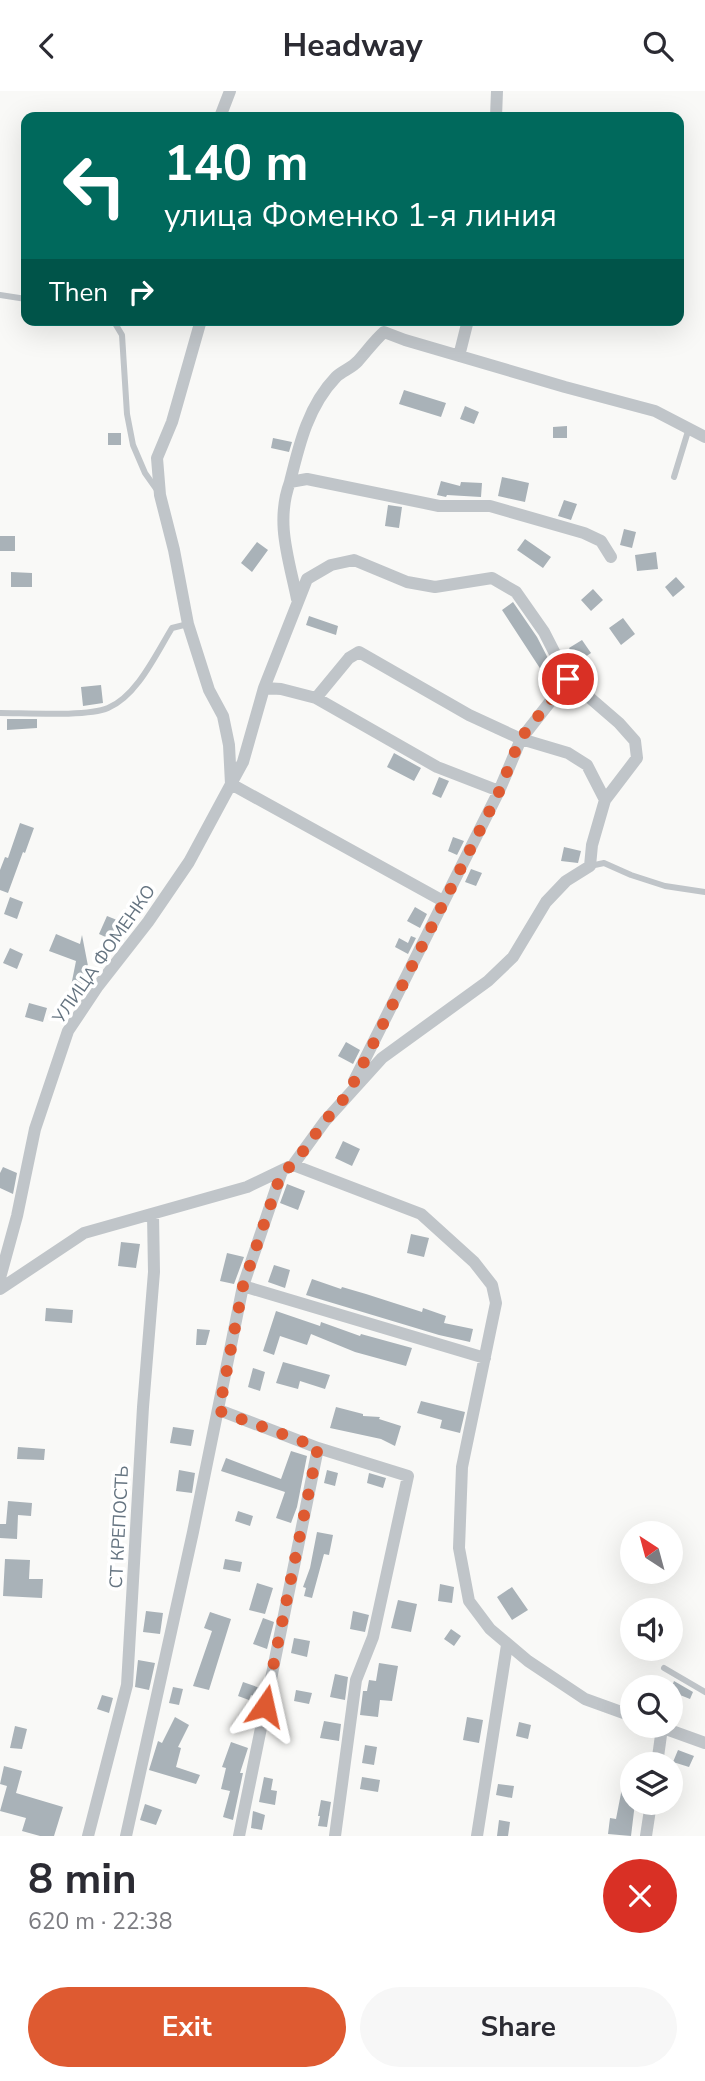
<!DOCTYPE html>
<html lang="en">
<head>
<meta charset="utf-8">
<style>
  :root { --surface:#fff; --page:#f7f7f7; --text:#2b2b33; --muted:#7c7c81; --accent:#de5a31 }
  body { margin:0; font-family:"Nunito Sans",sans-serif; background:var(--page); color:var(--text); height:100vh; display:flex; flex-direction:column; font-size:26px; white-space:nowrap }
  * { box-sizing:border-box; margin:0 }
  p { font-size:23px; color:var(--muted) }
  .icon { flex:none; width:38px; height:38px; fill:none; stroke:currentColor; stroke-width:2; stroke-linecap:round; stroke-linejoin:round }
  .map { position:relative; height:1745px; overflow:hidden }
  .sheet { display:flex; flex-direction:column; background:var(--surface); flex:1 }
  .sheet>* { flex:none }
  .guide { position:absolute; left:21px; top:21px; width:663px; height:214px; border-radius:14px; box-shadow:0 7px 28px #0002; background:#00695c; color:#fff; overflow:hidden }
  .needle { width:46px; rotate:324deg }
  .fabs { position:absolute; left:620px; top:1430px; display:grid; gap:14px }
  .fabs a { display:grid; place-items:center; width:63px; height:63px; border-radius:50%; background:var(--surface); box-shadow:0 7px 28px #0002; font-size:35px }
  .pin { position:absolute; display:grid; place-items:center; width:60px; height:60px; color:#fff; margin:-30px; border:4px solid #fff; border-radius:50%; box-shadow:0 2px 7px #0007 }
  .me { position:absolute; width:77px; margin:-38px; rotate:11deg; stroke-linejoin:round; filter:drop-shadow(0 0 5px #0008) }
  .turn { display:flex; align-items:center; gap:24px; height:147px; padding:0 28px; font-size:32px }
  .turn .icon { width:91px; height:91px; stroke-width:2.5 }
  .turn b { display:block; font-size:49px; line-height:60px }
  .then { display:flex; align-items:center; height:66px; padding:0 28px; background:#0003; gap:14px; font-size:26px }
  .round { display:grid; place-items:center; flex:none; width:74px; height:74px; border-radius:37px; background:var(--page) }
  .summary { display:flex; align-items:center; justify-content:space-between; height:119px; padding:0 28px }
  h1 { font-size:42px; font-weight:700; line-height:52px }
  .primary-button { display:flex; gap:14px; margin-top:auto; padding:14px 28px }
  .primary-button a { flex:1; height:80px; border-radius:42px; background:var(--accent); color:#fff; font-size:28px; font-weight:700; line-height:80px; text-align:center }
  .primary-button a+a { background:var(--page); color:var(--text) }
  header { display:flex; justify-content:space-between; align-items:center; height:91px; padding:0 28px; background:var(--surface); font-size:32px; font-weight:700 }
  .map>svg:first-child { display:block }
  .building { fill:#a9b2b8 }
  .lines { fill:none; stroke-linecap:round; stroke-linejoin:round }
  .lane { stroke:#c0c5c9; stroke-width:6 }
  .street { stroke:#c0c5c9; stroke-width:12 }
  .route { stroke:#de5a31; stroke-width:12; stroke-dasharray:0 21.6 }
  .labels { text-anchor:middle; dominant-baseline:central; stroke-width:7; stroke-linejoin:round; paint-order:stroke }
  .street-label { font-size:18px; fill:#657481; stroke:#fff }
</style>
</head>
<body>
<header><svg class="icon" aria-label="back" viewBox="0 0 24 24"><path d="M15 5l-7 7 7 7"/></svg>Headway<svg class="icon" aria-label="search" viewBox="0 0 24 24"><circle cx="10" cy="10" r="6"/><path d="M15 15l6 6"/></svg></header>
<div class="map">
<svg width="705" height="1745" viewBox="0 0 705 1745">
  <rect width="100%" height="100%" fill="#f9f9f7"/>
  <path class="building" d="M404,299L446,312L441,326L399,313Z
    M465,315L479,321L474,333L460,328Z
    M567,335V347H553V336Z
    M108,342H121V354H108Z
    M273,347L292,351L289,361L271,357Z
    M502,386L529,392L525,411L498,405Z
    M441,390L460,395L461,391L482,392L481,406L447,404L446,406L437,404Z
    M564,409L577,413L571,429L558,425Z
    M388,414L402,416L399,437L385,435Z
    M624,438L636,441L632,457L620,454Z
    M0,445H15V460H0Z
    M525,448L551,466L543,477L517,459Z
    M257,451L268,459L252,481L241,472Z
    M656,461L658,478L637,480L635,464Z
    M11,481L32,482V496H11Z
    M676,486L685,496L673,506L665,496Z
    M593,498L603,509L591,520L581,509Z
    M513,511L537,546L554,579L545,585L502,519Z
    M309,525L338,535L336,544L306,534Z
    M623,527L635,543L621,554L609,537Z
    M582,549L591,562L578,571L569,557Z
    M101,594L103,612L83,615L81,596Z
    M7,628H37V637L7,639Z
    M394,662L421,677L414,690L387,676Z
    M439,686L449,690L441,707L432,703Z
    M20,732L34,737L25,762L23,761L8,802L0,799V779L5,766L8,767Z
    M453,746L464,750L457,764L448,760Z
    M564,756L581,760L578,772L561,770Z
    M471,778L482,782L476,795L465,791Z
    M10,806L23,811L17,828L4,823Z
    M415,816L427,823L420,837L407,830Z
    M107,825L122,831L114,850L99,843Z
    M56,843L80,853L82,844L88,875L87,874L81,898L71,895L76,870L49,860Z
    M411,845L416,847L408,863L395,856L399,847L408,852Z
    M10,857L23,863L17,878L3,872Z
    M29,912L47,917L43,931L25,926Z
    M346,951L360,959L353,973L338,965Z
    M343,1050L360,1058L352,1075L335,1067Z
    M3,1076L17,1082L13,1103L0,1097V1082Z
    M287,1093L305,1100L298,1119L280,1112Z
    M411,1143L429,1147L424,1166L407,1162Z
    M121,1151L140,1153L136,1177L118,1175Z
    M227,1162L244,1166L234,1193L220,1190Z
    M274,1174L290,1179L285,1197L268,1191Z
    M312,1188L341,1198L342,1196L366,1203L422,1221L423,1217L446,1225L444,1232L473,1238L470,1251L439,1244L306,1204Z
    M46,1217L73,1219L72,1232L45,1230Z
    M276,1220L320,1235L321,1231L360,1245L361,1243L412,1257L406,1275L355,1261L311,1243L307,1254L280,1245L274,1264L263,1260Z
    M197,1238L210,1239L206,1254H196Z
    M283,1271L330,1284L325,1298L300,1290L298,1298L276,1292Z
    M253,1277L265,1281L260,1300L248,1296Z
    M421,1310L465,1321L460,1342L440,1337L442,1329L417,1322Z
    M336,1316L363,1323V1325L380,1326L379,1328L401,1335L395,1355L381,1348L330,1337Z
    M173,1336L194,1339L191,1355L170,1352Z
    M18,1356L45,1358L44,1369L17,1368Z
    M291,1360L307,1365L297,1416L291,1432L276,1427L285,1401L221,1380L226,1367L281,1388Z
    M179,1379L195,1382L192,1402L176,1400Z
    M327,1379L338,1382L335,1395L324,1392Z
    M369,1382L386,1387L383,1397L367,1392Z
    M8,1410L32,1412L31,1425L18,1424L17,1448L0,1447V1433H6Z
    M238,1420L253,1425L250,1435L235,1430Z
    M317,1441L333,1444L329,1464L324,1463L312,1507L304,1505L306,1497L303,1496L310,1477Z
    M5,1468L30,1469L29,1488H43L42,1507L3,1505Z
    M225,1468L242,1471L240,1481L223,1478Z
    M257,1492L273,1497L265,1523L249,1519Z
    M440,1493L454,1496L452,1512L438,1510Z
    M512,1496L528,1519L512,1529L497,1506Z
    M398,1509L417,1513L411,1541L391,1537Z
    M146,1520L163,1522L160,1543L143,1541Z
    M353,1520L369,1524L365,1541L350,1538Z
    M210,1521L231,1528L209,1599L193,1595L212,1540L204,1537Z
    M263,1527L274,1531L267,1558L253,1553Z
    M451,1538L461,1545L454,1555L444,1548Z
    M294,1547L310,1550L307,1566L291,1562Z
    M138,1569L155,1572L149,1599L135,1596Z
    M379,1572L398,1575L392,1610L380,1609L378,1626L360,1624L363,1600H367L369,1589L376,1590Z
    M335,1583L348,1586L345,1609L330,1606Z
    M674,1590L693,1601L690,1608L670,1600Z
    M243,1591L260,1597L258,1607L251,1604L249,1609L238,1605Z
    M173,1596L183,1598L179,1614L169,1612Z
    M296,1599L312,1602L309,1613L294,1610Z
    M102,1604L113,1607L109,1622L97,1618Z
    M175,1626L189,1634L178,1656L181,1657L176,1676L200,1684L196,1693L149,1679L158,1650L162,1652Z
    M467,1626L483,1629L479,1652L463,1649Z
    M324,1630L341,1633L339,1650L320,1647Z
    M519,1631L531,1634L528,1648L516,1645Z
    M15,1635L27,1638L22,1658L10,1657Z
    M231,1651L248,1657L240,1682H243L233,1729L223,1726L230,1700L221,1698L226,1677L222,1676Z
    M365,1654L377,1656L374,1674L362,1672Z
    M678,1659L694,1665L689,1676L673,1671Z
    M4,1675L22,1680L16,1702L63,1716L54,1745H40L22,1740L26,1727L0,1720L7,1695L0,1693Z
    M264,1686L273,1688L271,1699L277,1700L275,1714L259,1711Z
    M362,1686L380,1689L378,1701L360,1698Z
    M623,1692L632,1693V1712H635L631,1745L608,1743L610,1727L616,1728Z
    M498,1693L514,1695L512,1707L496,1704Z
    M321,1709L331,1711L327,1736L318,1735L320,1725H318Z
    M145,1713L162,1719L156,1734L140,1729Z
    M253,1720L265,1724L262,1739L251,1737Z
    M499,1729L510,1731L508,1745H497Z"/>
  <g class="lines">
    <path class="lane" d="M0,204L26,208
      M113,229L122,244L127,323L133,354L145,382L157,399
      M674,386L689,337
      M0,622C25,622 87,626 108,617C137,605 156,563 172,537L188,533
      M590,775L604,772L631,784L665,795L705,801
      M664,1577L705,1601"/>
    <path class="street" d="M220,26L230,0
      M496,26L497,0
      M201,229L172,331L157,367L160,404L174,459L188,533L209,599L223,625L229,654L231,693
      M459,265L468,229
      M290,391C299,354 308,315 336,286C342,280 352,277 358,270C367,260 374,250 384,241L405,249L565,296L655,320L705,346
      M297,508C289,468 275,431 290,391L307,388L439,415H490L584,442L601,450L611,466
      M264,597L281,598L316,607L437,676L499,700
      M316,607L349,567L359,561L469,624L521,648L568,662L587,674L605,709
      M231,693L443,810
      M354,990L499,700L521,648L568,588
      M0,1187L17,1125L35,1038L68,940L98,895L148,831L189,771L231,693L243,671L264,597L307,488L331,474L354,469L407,491L435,496L492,487L516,501L544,541L568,588L619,632L635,650L637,667L605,709L592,754L590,775L566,790L546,811L513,866L488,890L382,967L325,1030L293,1074
      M243,1195L485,1267
      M0,1198L84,1142L247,1096L293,1074L421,1123L474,1171L492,1194L496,1212L462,1376L459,1457L469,1510L490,1538L528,1570L585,1608L632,1625
      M219,1319L318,1357L239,1745
      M318,1357L408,1385L373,1546L356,1589L335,1745
      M655,1634L705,1652
      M657,1673L662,1637
      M88,1745L127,1594L143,1316L154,1181L153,1123
      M126,1745L193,1441L243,1195L282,1080
      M477,1745L507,1554
      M646,1745L651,1712"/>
  </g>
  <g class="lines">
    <path class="route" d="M265,1615L318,1356L219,1320L243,1195L282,1080L293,1074L325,1030L348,1003L499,701L520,648L568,588"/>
  </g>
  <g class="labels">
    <g class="street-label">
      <text transform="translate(104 863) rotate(-55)">УЛИЦА ФОМЕНКО</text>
      <text transform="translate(119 1436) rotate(-87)">СТ КРЕПОСТЬ</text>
    </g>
  </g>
</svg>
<div class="fabs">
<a><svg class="needle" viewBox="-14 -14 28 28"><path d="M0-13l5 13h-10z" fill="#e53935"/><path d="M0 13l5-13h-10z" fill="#7c7c81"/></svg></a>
<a><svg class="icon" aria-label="sound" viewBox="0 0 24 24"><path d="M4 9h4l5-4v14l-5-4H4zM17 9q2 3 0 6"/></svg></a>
<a><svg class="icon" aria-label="search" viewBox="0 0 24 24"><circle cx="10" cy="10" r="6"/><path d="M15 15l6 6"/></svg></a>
<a><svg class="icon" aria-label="layers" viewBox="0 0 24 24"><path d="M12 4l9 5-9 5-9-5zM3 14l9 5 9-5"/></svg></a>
</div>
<div class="pin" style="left:568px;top:588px;background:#d93025"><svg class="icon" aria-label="arrive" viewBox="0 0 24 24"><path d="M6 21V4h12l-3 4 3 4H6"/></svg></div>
<svg class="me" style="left:265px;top:1615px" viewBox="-20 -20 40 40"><path d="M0-17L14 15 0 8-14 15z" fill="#de5a31" stroke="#fff" stroke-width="4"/></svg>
<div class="guide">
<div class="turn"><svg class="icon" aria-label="left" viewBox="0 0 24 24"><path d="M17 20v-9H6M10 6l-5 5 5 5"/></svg><div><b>140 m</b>улица Фоменко 1-я линия</div></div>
<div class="then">Then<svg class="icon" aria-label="right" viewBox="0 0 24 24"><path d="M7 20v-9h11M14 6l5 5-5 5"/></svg></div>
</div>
</div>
<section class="sheet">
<div class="summary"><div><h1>8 min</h1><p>620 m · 22:38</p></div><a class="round" style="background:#d93025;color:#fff"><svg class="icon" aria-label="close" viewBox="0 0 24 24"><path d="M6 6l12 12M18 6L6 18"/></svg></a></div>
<div class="primary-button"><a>Exit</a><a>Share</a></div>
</section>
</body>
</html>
